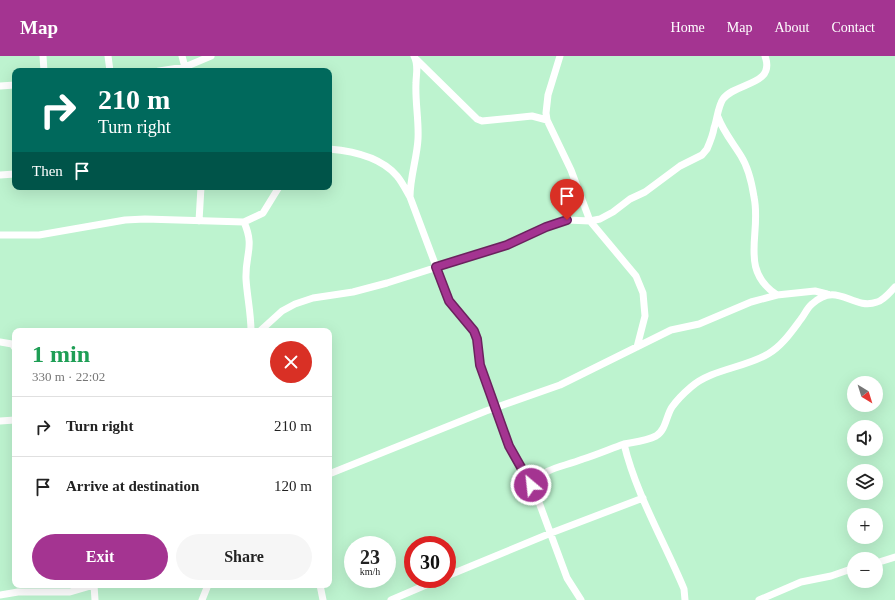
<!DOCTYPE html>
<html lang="en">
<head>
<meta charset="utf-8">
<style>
  :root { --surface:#fff; --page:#f6f6f6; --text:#222; --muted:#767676; --line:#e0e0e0; --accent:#a43491 }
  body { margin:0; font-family:"Times New Roman",serif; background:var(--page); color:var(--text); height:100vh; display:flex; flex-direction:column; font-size:15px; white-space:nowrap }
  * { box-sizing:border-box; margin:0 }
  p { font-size:13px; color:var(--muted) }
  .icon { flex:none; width:22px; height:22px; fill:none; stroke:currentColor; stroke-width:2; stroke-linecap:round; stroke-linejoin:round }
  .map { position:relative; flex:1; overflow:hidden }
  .panel { position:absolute; left:12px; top:272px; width:320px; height:260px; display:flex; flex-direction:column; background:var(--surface); border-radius:8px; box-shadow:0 4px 16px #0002 }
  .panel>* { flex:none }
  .guide { position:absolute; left:12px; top:12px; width:320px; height:122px; border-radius:8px; box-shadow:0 4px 16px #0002; background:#00695c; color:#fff; overflow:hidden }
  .needle { width:26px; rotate:142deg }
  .buttons { position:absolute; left:847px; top:320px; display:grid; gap:8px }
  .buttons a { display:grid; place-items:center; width:36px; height:36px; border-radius:50%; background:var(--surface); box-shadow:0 4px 16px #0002; font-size:20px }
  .speed { position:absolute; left:344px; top:480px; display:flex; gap:8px; font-size:20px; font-weight:700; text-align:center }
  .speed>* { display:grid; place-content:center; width:52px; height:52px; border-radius:50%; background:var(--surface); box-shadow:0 4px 16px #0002; line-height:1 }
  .speed small { font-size:10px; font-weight:400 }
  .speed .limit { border:6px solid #d22; background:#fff; color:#111 }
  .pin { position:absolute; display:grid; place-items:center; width:34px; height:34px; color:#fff; margin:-41px -17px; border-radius:50% 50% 50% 0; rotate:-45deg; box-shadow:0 0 4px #0007 }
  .pin .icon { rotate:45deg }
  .me { position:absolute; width:44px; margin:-22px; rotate:332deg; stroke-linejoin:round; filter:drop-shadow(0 0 3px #0008) }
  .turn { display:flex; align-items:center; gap:14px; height:84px; padding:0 20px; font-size:18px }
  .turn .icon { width:52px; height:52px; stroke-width:2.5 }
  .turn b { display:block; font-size:28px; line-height:34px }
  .then { display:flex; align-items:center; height:38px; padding:0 20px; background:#0003; gap:8px; font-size:15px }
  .round { display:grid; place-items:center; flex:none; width:42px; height:42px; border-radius:21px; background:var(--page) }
  .head { display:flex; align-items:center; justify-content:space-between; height:68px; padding:0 20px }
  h1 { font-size:24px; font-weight:600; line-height:30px; color:#1e9e55 }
  .cta { display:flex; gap:8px; margin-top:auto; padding:8px 20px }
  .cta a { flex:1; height:46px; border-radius:24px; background:var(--accent); color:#fff; font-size:16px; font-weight:600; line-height:46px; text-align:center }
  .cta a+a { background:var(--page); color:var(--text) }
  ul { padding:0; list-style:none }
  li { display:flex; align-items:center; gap:12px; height:60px; padding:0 20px; border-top:1px solid var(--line) }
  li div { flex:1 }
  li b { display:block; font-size:15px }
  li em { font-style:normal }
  header { display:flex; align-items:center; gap:24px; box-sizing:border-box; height:56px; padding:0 20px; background:var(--accent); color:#fff }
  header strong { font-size:19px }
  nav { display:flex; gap:22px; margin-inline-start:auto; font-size:14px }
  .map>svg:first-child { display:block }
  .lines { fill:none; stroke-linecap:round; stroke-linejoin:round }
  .minor { stroke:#fff; stroke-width:7 }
  .route-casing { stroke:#6b225e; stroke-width:10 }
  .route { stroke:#a43491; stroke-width:7 }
</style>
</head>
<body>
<header>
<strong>Map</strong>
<nav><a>Home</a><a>Map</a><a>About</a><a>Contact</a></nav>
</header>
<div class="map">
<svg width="895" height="544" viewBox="0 0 895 544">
  <rect width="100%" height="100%" fill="#bdf3cf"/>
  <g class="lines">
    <path class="minor" d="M43,0L44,15
      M108,0L110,15
      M182,0L186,15
      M414,0C419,9 416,18 416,27C415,46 419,64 418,83C417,102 410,121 410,141L449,245L474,275L478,293L480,309L509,390L537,441L567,522L581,544
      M560,0L548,39L546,57L547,64L571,114L590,165L636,220L643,237L645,260L637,291
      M417,4L477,63L482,65L532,60L547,64
      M159,15L185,11L211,0
      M0,30L15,29
      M718,61C723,75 733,87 741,100C748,111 752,128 754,141C762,178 738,213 777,239
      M329,93C353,95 381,101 397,120C402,126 406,134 410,141
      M0,119L15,118
      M199,165L201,131
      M244,166C255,191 245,198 246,223C247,240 251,257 251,275
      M0,179H39L125,164L145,163L244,166L263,157L279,131
      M260,275L282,255L295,248L313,242L353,236L387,227L507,189L545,171L567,164L590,165L600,163L613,156L630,143L645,136L680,110L702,99L707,93C710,86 713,79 714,72C717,64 718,50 723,43C735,26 776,30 765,0
      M0,286L12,288L15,292
      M0,365L15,364
      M329,418L486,355L560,329L671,274L699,268L751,246L777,239L815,235L827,238
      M531,429C548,410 560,412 583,403C596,399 610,393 624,388
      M876,507L895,501
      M447,520L551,477L643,442
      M94,529L95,544
      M320,529L323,544
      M0,539L18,536H70L94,529
      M202,544L208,529
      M391,544L440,523
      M685,544L684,533C664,485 636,438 624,388C634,386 646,385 656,380C666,374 666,360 672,351C677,344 684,337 691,331C712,313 744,312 768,298C782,290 792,275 801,263C805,258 807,252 812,248C838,224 852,255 877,246C884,244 890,236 895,231
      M759,544L801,526L831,520L854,512"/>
  </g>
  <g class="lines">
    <g class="route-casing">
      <path id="route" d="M531,429L509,390L480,309L477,283L474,275L449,245L436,211L507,189L546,171L567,164"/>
    </g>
    <use href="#route" class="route"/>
  </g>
</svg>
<div class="buttons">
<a><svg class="needle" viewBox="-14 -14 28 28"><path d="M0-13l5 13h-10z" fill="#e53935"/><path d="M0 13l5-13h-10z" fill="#767676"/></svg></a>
<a><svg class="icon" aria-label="sound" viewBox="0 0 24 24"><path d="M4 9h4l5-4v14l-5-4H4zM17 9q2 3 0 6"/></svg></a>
<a><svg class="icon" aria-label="layers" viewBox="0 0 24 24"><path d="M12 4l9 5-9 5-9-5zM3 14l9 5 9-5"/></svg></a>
<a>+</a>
<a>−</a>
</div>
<div class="speed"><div>23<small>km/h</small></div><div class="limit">30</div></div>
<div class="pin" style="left:567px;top:164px;background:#d93025"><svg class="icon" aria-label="arrive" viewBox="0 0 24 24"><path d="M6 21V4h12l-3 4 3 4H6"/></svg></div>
<svg class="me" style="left:531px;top:429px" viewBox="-20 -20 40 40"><circle r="17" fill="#a43491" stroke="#fff" stroke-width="3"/><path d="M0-11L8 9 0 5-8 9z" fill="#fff"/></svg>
<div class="guide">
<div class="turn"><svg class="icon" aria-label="right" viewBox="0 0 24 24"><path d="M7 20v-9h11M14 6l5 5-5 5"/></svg><div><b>210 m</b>Turn right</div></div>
<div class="then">Then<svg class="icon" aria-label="arrive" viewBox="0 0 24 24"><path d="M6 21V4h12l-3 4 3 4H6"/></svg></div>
</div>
<section class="panel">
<div class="head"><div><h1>1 min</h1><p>330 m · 22:02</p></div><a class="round" style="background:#d93025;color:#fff"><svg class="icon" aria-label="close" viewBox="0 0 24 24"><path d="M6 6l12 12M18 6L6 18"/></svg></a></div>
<ul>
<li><svg class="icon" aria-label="right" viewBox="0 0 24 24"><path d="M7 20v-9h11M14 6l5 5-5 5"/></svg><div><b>Turn right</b></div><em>210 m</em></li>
<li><svg class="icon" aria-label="arrive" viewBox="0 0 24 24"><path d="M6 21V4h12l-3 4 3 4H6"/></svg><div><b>Arrive at destination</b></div><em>120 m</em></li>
</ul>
<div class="cta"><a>Exit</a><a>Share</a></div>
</section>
</div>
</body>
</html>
